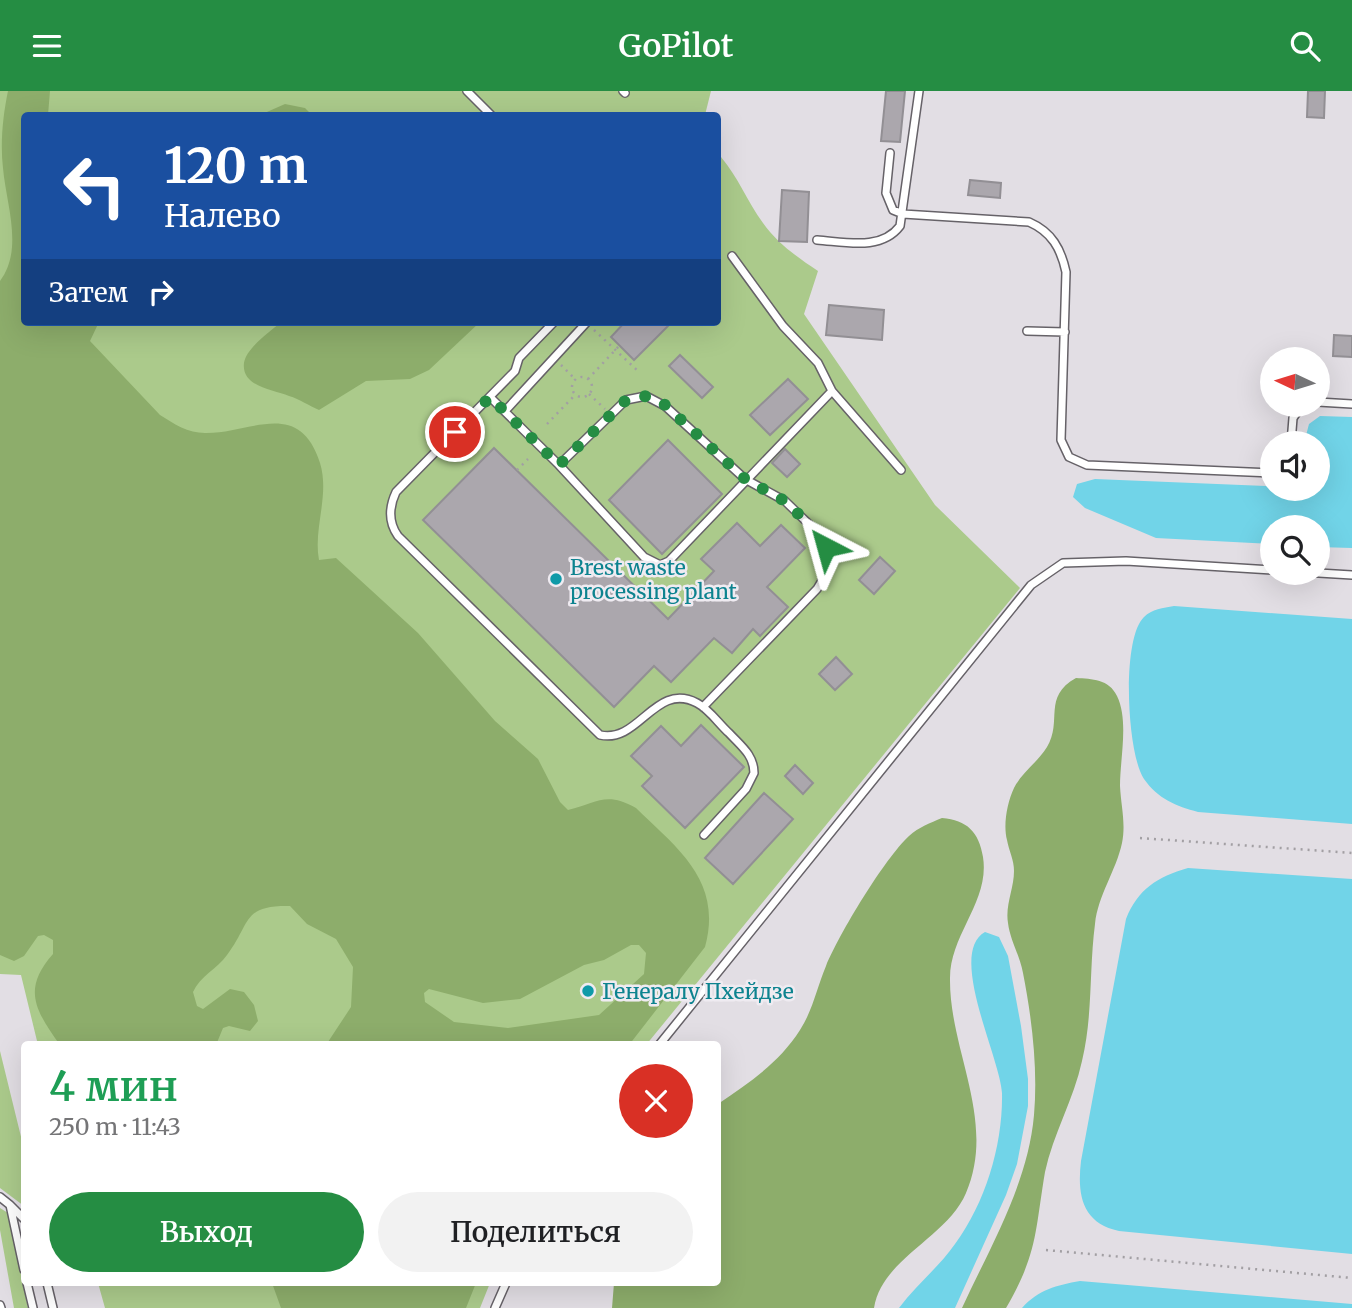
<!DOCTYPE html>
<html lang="ru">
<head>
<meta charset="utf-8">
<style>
  :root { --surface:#fff; --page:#f2f2f2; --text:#202124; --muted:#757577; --accent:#258d43 }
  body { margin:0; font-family:Merriweather,serif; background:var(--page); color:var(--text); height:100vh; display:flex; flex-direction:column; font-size:26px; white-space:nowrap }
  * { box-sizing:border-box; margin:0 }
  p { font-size:23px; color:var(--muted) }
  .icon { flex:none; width:38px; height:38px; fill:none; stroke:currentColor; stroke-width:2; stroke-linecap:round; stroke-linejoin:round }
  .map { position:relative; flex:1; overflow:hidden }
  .panel { position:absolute; left:21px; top:950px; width:700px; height:245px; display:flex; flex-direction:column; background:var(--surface); border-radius:7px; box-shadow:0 7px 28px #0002 }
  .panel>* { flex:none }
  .guide { position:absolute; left:21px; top:21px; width:700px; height:214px; border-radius:7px; box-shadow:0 7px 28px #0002; background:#1a4fa0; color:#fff; overflow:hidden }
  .needle { width:46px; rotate:274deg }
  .tools { position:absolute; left:1260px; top:256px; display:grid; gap:14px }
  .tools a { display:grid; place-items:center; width:70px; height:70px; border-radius:50%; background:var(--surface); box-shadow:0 7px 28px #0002; font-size:35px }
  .pin { position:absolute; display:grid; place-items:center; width:60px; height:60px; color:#fff; margin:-30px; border:4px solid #fff; border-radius:50%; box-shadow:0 2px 7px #0007 }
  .me { position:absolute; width:77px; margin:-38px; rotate:321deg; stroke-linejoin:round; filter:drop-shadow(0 0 5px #0008) }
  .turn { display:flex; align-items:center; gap:24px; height:147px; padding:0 28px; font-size:32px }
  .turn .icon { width:91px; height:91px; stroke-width:2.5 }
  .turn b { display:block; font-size:49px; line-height:60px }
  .then { display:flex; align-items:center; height:66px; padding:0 28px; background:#0003; gap:14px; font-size:26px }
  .round { display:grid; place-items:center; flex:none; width:74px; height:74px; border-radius:37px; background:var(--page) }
  .head { display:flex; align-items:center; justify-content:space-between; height:119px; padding:0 28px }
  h1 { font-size:42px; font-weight:600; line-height:52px; color:#1e9e55 }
  .action { display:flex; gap:14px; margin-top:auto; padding:14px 28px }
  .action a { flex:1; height:80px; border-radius:42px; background:var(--accent); color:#fff; font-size:28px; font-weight:600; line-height:80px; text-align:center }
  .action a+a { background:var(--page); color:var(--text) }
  header { display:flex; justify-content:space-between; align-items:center; height:91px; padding:0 28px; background:var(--accent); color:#fff; font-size:32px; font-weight:600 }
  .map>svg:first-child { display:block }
  .green { fill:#abca8b }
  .forest { fill:#8dad6b; fill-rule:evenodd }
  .water { fill:#71d4e8 }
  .building { fill:#aba7ad; stroke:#928f94; stroke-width:2 }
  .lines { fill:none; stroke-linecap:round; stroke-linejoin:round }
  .lane-casing { stroke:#666268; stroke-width:10 }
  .path { stroke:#a29fa3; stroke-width:2.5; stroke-dasharray:2 5; stroke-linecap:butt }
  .lane { stroke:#fff; stroke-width:7 }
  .route { stroke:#258d43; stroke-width:12; stroke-dasharray:0 21.6 }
  .culture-dot { fill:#0f9aa8; stroke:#efebf1; stroke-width:2.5 }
  .labels { text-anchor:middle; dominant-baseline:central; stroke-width:5; stroke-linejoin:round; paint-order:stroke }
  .culture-label { font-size:21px; fill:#0d838f; stroke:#efebf1; text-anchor:start }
</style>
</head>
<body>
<header><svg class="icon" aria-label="menu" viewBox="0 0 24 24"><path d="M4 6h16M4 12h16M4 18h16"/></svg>GoPilot<svg class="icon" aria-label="search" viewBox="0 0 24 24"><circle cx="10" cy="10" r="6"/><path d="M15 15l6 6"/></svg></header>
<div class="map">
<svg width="1352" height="1217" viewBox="0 0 1352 1217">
  <rect width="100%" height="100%" fill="#e2dee4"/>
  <path class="green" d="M0,0H711L705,24H24V231H718V51L721,55V66C738,86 747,110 763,132C777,152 797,166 818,180L804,223L935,414L1020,497L646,954H38L21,884L0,883Z
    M0,960L24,1058V1115L0,1097Z
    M0,1117L8,1122L28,1217H14L0,1139Z
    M98,1192H490L480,1217H105Z"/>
  <path class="forest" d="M8,0H50L48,24H24V231H99L90,250L160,324C174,333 188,342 205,342C250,343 299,306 320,372C330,405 313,437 319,469L336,467L418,542L495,630L538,668L560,711L568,719C597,712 606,700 636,717C678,758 723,790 705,856L629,954H326L351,916L353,876L336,848L307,833L290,815C241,814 251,833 227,864C217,878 200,885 193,901L197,915L203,918L230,898L244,901L254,914L258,930L250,940L229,935L223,937L216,954H60C35,919 22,898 53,863V849L44,844L38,845L24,865L14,870L0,864V190C24,158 6,113 3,77C0,52 3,24 8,0ZM631,854H639L646,862L644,883L599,924L508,937L454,931L425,911L424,902L429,898L483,912L520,908L584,874L604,869Z
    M285,13L305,17L312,24H260Z
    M281,231H480L429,279L410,288L366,290L319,319C309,315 300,308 289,305C274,299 241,296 244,272C246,257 270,241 281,231Z
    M1076,587C1092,588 1109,588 1117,605C1129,630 1120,667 1120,695C1121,715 1126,732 1122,752C1116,780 1098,804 1095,833C1089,879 1093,924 1082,970C1074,1008 1053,1043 1045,1081C1035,1140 1038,1162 1006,1217H962C990,1156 1028,1093 1034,1024C1038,978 1032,928 1023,882C1020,865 1010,849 1008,832C1005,814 1014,798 1014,780C1014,769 1009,760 1007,749C1003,734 1007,712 1014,697C1022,681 1038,671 1047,656C1063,630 1042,606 1076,587Z
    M942,727C967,729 979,741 983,766C990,810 950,843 950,887C949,960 997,1029 966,1102C947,1147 882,1167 874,1217H612L614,1192H718V1013C750,991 779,972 800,939C813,919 817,896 826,875C839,843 885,767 909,745C919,736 930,732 942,727Z
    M272,1192H476L466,1217H281Z"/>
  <path class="water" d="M1320,325L1352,326V457L1318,456V436H1272V453L1156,447L1085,417L1073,406L1077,393L1095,388L1318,397V352H1304L1309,333Z
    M1174,515L1352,528V733L1198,721C1176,715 1158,708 1144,688C1127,663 1121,548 1144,526C1152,518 1163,517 1174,515Z
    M1188,777L1352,788V1163L1119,1140C1082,1132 1077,1104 1081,1070L1126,828C1138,798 1157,786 1188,777Z
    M985,841L999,846L1008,865L1021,935L1028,988V1015L1017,1073L1006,1104L955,1217H899C916,1194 939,1176 955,1153C986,1111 1003,1053 1002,1002C1000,966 947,862 985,841Z
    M1080,1190L1352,1213V1217H1022C1038,1199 1057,1194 1080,1190Z"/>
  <path class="building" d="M886,0H905L900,51L881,50Z
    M1308,0H1325L1324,27L1307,26Z
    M970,89L1001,92L1000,107L968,104Z
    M782,99L809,101L807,151L779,150Z
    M829,214L884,219L882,249L826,244Z
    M625,231H672L634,269L611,246Z
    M1334,244L1352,245V266L1333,265Z
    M680,264L713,296L702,307L669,275Z
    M788,288L808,308L770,344L750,324Z
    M668,349L722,403L662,463L609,409Z
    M494,357L668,528L714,480L701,468L737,432L760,455L781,434L805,457L767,496L788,516L760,545L753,538L732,562L714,547L671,591L654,575L614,616L423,429Z
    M785,358L800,373L787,386L772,372Z
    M880,466L895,480L874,503L859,489Z
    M836,566L852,583L835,599L819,583Z
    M701,634L744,676L685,737L642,695L652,685L631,665L661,635L681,655Z
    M795,674L813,692L803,703L785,685Z
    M764,702L793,728L733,793L705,767Z"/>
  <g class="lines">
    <g class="lane-casing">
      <path id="lane" d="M467,0L491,24
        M623,0L625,2
        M890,62L886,102L893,119L903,123L1029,131C1052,141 1061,158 1066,181L1061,349L1069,366L1087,374L1272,382
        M817,149C846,151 881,160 900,135L919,0
        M554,231L519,267L515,280L396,401C389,416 388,431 398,445L600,644C639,653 655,590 697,612C709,618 719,633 729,642C741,655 754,664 754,682L746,698L704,744
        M1027,240L1065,241
        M832,300L901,379
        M490,306L559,374L626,309L646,305L665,315L745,388L785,410L814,438L829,466V478L817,498L703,616
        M1318,311L1352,313
        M505,320L587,231
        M1291,352L1293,327L1303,313
        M559,374L644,466L660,474L669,470L832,300L818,272L783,235L732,165
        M1302,481L1352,484
        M659,954L1031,494L1063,472L1126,470L1272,479
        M0,1106L10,1114L24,1179
        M10,1114L24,1128
        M27,1192L33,1217
        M47,1192L53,1217
        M0,1214L1,1217
        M495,1217L506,1192"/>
    </g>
    <path class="path" d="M594,239L638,280
      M561,274L576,289
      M572 296a10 10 0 1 1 20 0a10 10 0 1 1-20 0Z
      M588,288L620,254
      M589,303L605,318
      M547,333L575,304
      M517,379L528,368
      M1140,747L1352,762
      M1046,1159L1352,1187"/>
    <use href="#lane" class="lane"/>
  </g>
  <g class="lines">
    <path class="route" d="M455,341L490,306L559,374L626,309L646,305L665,314L745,388L785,410L814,438L826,456"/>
  </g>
  <g class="culture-dot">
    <circle cx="556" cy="488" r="7"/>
    <circle cx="588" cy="900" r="7"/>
  </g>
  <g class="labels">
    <g class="culture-label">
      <text x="570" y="476">Brest waste<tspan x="570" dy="24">processing plant</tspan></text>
      <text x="602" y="900">Генералу Пхейдзе</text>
    </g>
  </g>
</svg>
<div class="tools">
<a><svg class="needle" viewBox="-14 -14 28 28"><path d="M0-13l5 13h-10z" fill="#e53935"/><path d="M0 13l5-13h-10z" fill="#757577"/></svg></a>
<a><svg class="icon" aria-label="sound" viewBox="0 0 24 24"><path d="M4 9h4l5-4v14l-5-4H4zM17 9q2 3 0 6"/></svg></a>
<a><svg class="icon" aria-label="search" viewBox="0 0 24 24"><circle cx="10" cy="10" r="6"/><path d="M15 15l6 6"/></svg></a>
</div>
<div class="pin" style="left:455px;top:341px;background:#d93025"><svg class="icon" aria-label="arrive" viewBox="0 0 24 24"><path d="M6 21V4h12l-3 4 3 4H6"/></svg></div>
<svg class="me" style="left:826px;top:456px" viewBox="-20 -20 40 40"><path d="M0-17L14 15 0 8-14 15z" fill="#258d43" stroke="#fff" stroke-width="4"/></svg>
<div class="guide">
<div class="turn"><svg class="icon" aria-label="left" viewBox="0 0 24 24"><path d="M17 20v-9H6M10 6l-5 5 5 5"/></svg><div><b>120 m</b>Налево</div></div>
<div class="then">Затем<svg class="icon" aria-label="right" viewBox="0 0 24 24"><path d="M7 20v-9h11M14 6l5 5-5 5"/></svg></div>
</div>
<section class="panel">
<div class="head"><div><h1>4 мин</h1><p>250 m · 11:43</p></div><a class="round" style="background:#d93025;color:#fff"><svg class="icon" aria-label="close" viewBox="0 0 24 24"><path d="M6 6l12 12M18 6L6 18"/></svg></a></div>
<div class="action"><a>Выход</a><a>Поделиться</a></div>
</section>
</div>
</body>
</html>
